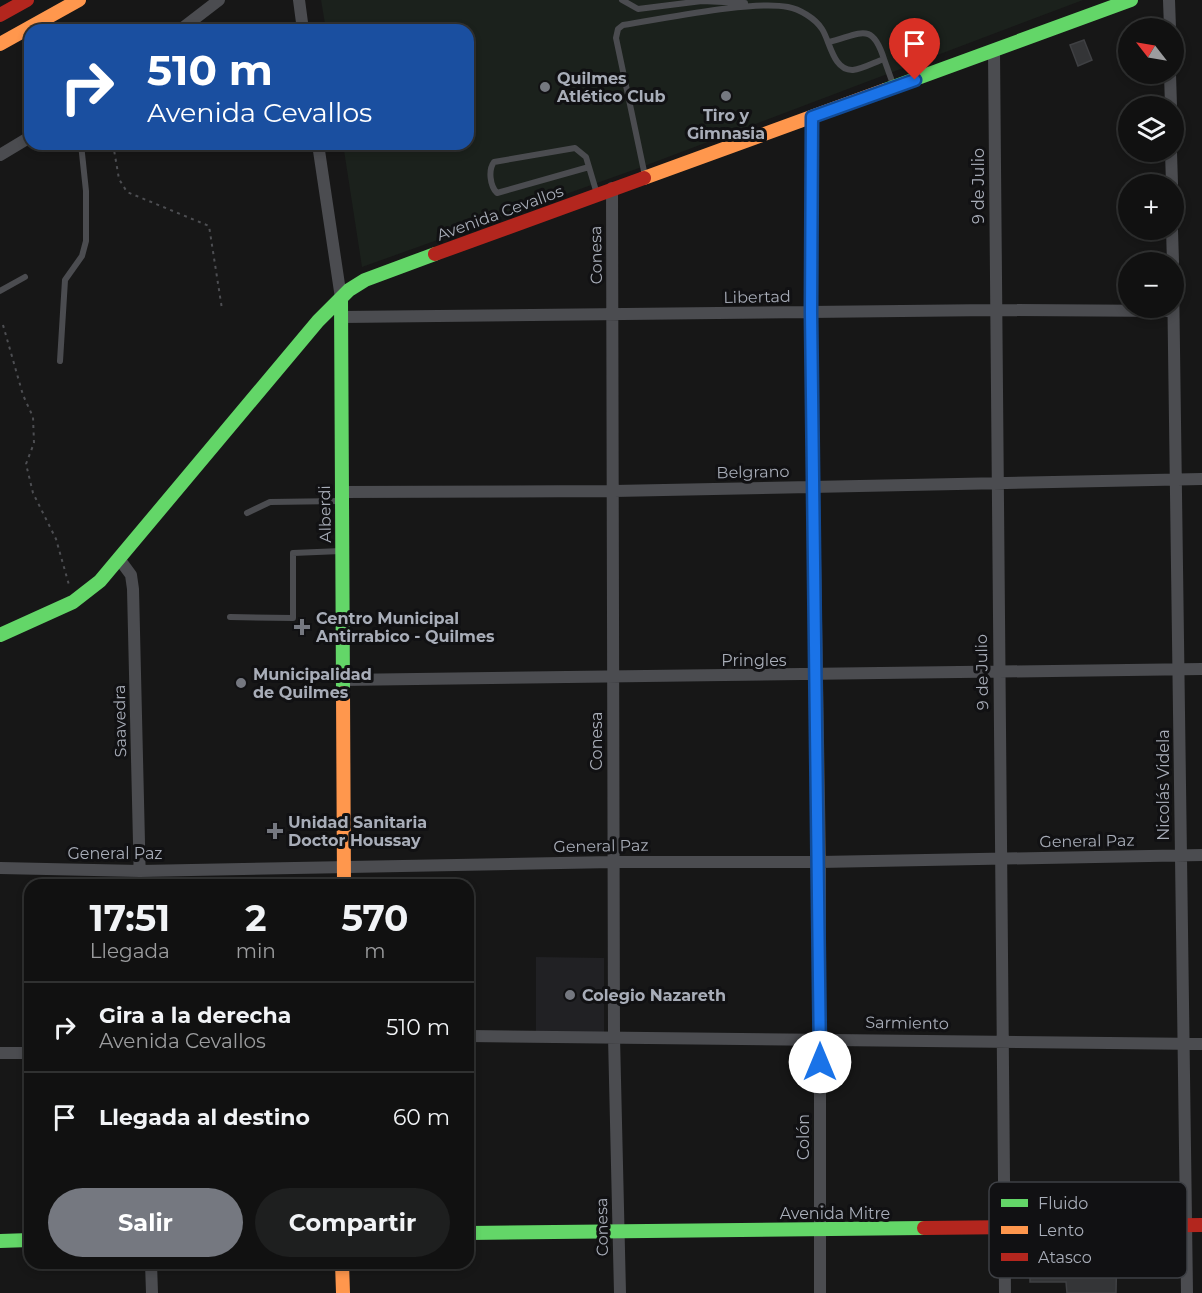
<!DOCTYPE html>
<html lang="es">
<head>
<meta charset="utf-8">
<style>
  :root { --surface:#111; --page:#1e1f1f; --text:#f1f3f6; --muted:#9c9d9f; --line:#303131; --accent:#757880 }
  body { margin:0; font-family:Montserrat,sans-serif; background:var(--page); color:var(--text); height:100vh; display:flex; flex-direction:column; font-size:22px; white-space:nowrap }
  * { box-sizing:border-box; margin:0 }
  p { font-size:20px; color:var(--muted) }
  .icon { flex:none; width:33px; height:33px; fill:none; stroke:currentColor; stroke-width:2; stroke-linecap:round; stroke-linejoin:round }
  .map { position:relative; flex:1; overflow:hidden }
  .panel { position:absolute; left:24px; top:879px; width:450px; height:390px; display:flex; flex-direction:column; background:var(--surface); border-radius:18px; box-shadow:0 3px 9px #0003,0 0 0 2px var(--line) }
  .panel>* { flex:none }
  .guide { position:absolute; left:24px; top:24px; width:450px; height:126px; border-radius:18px; box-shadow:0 3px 9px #0003,0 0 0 2px var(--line); background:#1a4fa0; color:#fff; overflow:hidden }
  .needle { width:39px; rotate:301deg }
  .buttons { position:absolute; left:1118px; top:18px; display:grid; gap:12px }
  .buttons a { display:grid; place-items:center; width:66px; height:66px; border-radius:50%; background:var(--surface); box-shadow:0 3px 9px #0003,0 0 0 2px var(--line); font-size:30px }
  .pin { position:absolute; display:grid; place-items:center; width:51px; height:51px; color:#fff; margin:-62px -26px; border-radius:50% 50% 50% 0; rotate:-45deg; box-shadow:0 0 6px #0007 }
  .pin .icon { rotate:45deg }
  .me { position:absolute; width:66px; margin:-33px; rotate:0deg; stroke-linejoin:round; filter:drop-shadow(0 0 4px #0008) }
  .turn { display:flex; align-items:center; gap:21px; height:126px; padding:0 24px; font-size:27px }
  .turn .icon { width:78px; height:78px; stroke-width:2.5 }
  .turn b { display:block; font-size:42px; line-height:51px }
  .eta { display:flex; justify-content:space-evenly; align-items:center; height:102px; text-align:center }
  .eta b { font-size:36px; font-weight:700; line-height:42px }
  .button { display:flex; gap:12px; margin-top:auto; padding:12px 24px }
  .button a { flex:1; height:69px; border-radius:36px; background:var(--accent); color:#fff; font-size:24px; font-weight:700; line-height:69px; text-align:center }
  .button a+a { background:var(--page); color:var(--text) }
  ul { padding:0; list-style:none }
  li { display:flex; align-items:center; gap:18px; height:90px; padding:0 24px; border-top:2px solid var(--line) }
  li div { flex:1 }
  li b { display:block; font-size:22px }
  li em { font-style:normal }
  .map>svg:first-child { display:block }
  .built { fill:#212124 }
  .green { fill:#1b211c }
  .building { fill:#343537; stroke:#3f4043; stroke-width:1.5 }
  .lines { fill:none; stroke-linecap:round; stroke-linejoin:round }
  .path { stroke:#4d4e52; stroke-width:2; stroke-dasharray:3 4.5; stroke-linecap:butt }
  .lane { stroke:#4b4c50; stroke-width:6 }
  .street { stroke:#4b4c50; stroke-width:12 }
  .fast { stroke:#63d668; stroke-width:14 }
  .slow { stroke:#ff974d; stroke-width:14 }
  .jam { stroke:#b3261e; stroke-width:14 }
  .route-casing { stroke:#114b97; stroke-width:15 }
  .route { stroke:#1a73e8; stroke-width:10 }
  .poi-dot { fill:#757880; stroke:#111113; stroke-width:2 }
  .labels { text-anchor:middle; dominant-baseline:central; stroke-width:6; stroke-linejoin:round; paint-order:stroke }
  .poi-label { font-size:16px; font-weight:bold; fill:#a8adb8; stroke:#111113; text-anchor:start }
  .street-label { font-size:16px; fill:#a8adb8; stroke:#111113 }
  .key { fill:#111113; stroke:#3e4045; stroke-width:1.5 }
  .key-label { font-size:16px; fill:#a8adb8 }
</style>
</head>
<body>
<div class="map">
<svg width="1202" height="1293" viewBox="0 0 1202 1293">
  <rect width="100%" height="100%" fill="#171717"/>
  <path class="built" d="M536,957L604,958V1032H536Z"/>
  <path class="green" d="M321,0H1083L639,168L362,267L343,144H468V30H326Z"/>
  <path class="building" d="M1084,40L1092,60L1078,66L1070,45Z
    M1048,1241H1066V1245L1117,1246L1116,1293H1067L1066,1282H1030V1248L1036,1242Z"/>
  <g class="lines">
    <path class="path" d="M113,144L119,179L127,192L209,226L222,309
      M3,325L23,395L33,417L34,443L26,464L33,493L56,539L69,585"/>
    <path class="lane" d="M622,0L638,9L702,1L745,3
      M829,42C861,34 872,21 884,59
      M589,167L497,193C490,186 488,170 494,162L575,148L586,157L597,194
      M645,176L616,38L618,29L623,25C663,19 751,0 788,7C799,9 815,18 822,29C830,41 833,71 853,70C863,69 875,62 884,59L893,84
      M0,291L25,277
      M60,361L65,280L82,256L86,241V191L81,144
      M247,513L270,502L340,501
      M230,617L293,618V553L341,551"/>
    <path class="street" d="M299,0L303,30
      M1169,0L1170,28
      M180,30L219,0
      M994,52L1005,1293
      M1170,74L1171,106
      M812,117L811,313L820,862V1293
      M318,144L341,298
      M1171,152L1172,184
      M0,155L30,137
      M612,188L614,1037L620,1293
      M1172,230L1173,262
      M1173,276L1187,1293
      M342,317L995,310L1173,311
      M341,492L614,491L1202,479
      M120,560L131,575L133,589L140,885
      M341,680L1202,669
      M0,868L140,871L613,862H820L1202,855
      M468,1036L1202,1044
      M0,1053H30
      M151,1263L152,1293"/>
    <path class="fast" d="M885,90L1131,0
      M341,298L343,693
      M0,635L73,602L100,581L318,321L349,290L365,280L435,254
      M468,1233L924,1228
      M0,1241L30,1240"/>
    <path class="slow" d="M0,44L79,0
      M644,178L885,90
      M343,693L344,885
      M342,1263L343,1293"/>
    <path class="jam" d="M0,15L27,0
      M435,254L644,178
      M924,1228L1202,1225"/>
  </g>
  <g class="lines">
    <g class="route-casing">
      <path id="route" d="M820,1062L811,312L812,117L915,80"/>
    </g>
    <use href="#route" class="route"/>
  </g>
  <g class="poi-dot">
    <circle cx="545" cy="87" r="6"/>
    <circle cx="726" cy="96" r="6"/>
    <path d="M299 618h6v6h6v6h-6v6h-6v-6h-6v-6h6z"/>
    <circle cx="241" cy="683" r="6"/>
    <path d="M272 822h6v6h6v6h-6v6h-6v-6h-6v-6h6z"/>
    <circle cx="570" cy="995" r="6"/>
  </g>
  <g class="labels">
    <g class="poi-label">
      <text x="557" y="78">Quilmes<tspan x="557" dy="18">Atlético Club</tspan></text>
      <text x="726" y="115" text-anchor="middle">Tiro y<tspan x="726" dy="18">Gimnasia</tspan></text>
      <text x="316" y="618">Centro Municipal<tspan x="316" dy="18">Antirrabico - Quilmes</tspan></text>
      <text x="253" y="674">Municipalidad<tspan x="253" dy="18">de Quilmes</tspan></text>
      <text x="288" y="822">Unidad Sanitaria<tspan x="288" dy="18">Doctor Houssay</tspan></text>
      <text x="582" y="995">Colegio Nazareth</text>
    </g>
    <g class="street-label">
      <text transform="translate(978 186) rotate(-90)">9 de Julio</text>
      <text transform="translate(500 213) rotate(-20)">Avenida Cevallos</text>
      <text transform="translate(596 255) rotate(-91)">Conesa</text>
      <text transform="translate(757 297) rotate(-1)">Libertad</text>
      <text transform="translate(753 472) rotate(-1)">Belgrano</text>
      <text transform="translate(325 514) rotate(-91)">Alberdi</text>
      <text x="754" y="660">Pringles</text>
      <text transform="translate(982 672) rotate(-91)">9 de Julio</text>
      <text transform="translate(120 721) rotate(-91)">Saavedra</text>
      <text transform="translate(596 741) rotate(-90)">Conesa</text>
      <text transform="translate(1163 785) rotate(-90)">Nicolás Videla</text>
      <text transform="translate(1087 841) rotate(-1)">General Paz</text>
      <text transform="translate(601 846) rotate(-1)">General Paz</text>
      <text x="115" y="853">General Paz</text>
      <text transform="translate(907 1023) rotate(1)">Sarmiento</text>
      <text transform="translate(803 1137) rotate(-90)">Colón</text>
      <text x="835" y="1213">Avenida Mitre</text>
      <text transform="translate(602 1227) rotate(-91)">Conesa</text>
    </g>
  </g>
  <rect x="989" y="1182" width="198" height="96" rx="9" class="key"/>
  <rect x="1001" y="1199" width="27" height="8" fill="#63d668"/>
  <rect x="1001" y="1226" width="27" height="8" fill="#ff974d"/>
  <rect x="1001" y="1253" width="27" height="8" fill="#b3261e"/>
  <g class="key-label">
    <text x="1038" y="1209">Fluido</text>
    <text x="1038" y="1236">Lento</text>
    <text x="1038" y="1263">Atasco</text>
  </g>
</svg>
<div class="buttons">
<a><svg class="needle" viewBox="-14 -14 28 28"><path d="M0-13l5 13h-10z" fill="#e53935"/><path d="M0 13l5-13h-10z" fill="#9c9d9f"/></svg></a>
<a><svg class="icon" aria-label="layers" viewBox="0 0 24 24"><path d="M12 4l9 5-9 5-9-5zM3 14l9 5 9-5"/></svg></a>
<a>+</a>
<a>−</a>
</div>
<div class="pin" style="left:915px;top:80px;background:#d93025"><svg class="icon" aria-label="arrive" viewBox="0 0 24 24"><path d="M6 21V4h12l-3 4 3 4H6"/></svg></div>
<svg class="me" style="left:820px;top:1062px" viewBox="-20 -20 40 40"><circle r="19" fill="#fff"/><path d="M0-13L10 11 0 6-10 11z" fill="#1a73e8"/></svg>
<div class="guide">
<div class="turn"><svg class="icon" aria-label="right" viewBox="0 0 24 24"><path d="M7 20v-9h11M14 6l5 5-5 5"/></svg><div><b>510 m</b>Avenida Cevallos</div></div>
</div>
<section class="panel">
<div class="eta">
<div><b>17:51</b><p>Llegada</p></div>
<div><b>2</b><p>min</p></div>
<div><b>570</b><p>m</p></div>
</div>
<ul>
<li><svg class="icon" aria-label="right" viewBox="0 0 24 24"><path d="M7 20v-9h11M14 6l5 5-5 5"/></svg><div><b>Gira a la derecha</b><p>Avenida Cevallos</p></div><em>510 m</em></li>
<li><svg class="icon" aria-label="arrive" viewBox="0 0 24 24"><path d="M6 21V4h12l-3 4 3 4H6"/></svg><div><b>Llegada al destino</b></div><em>60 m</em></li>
</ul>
<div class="button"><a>Salir</a><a>Compartir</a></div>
</section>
</div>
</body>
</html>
